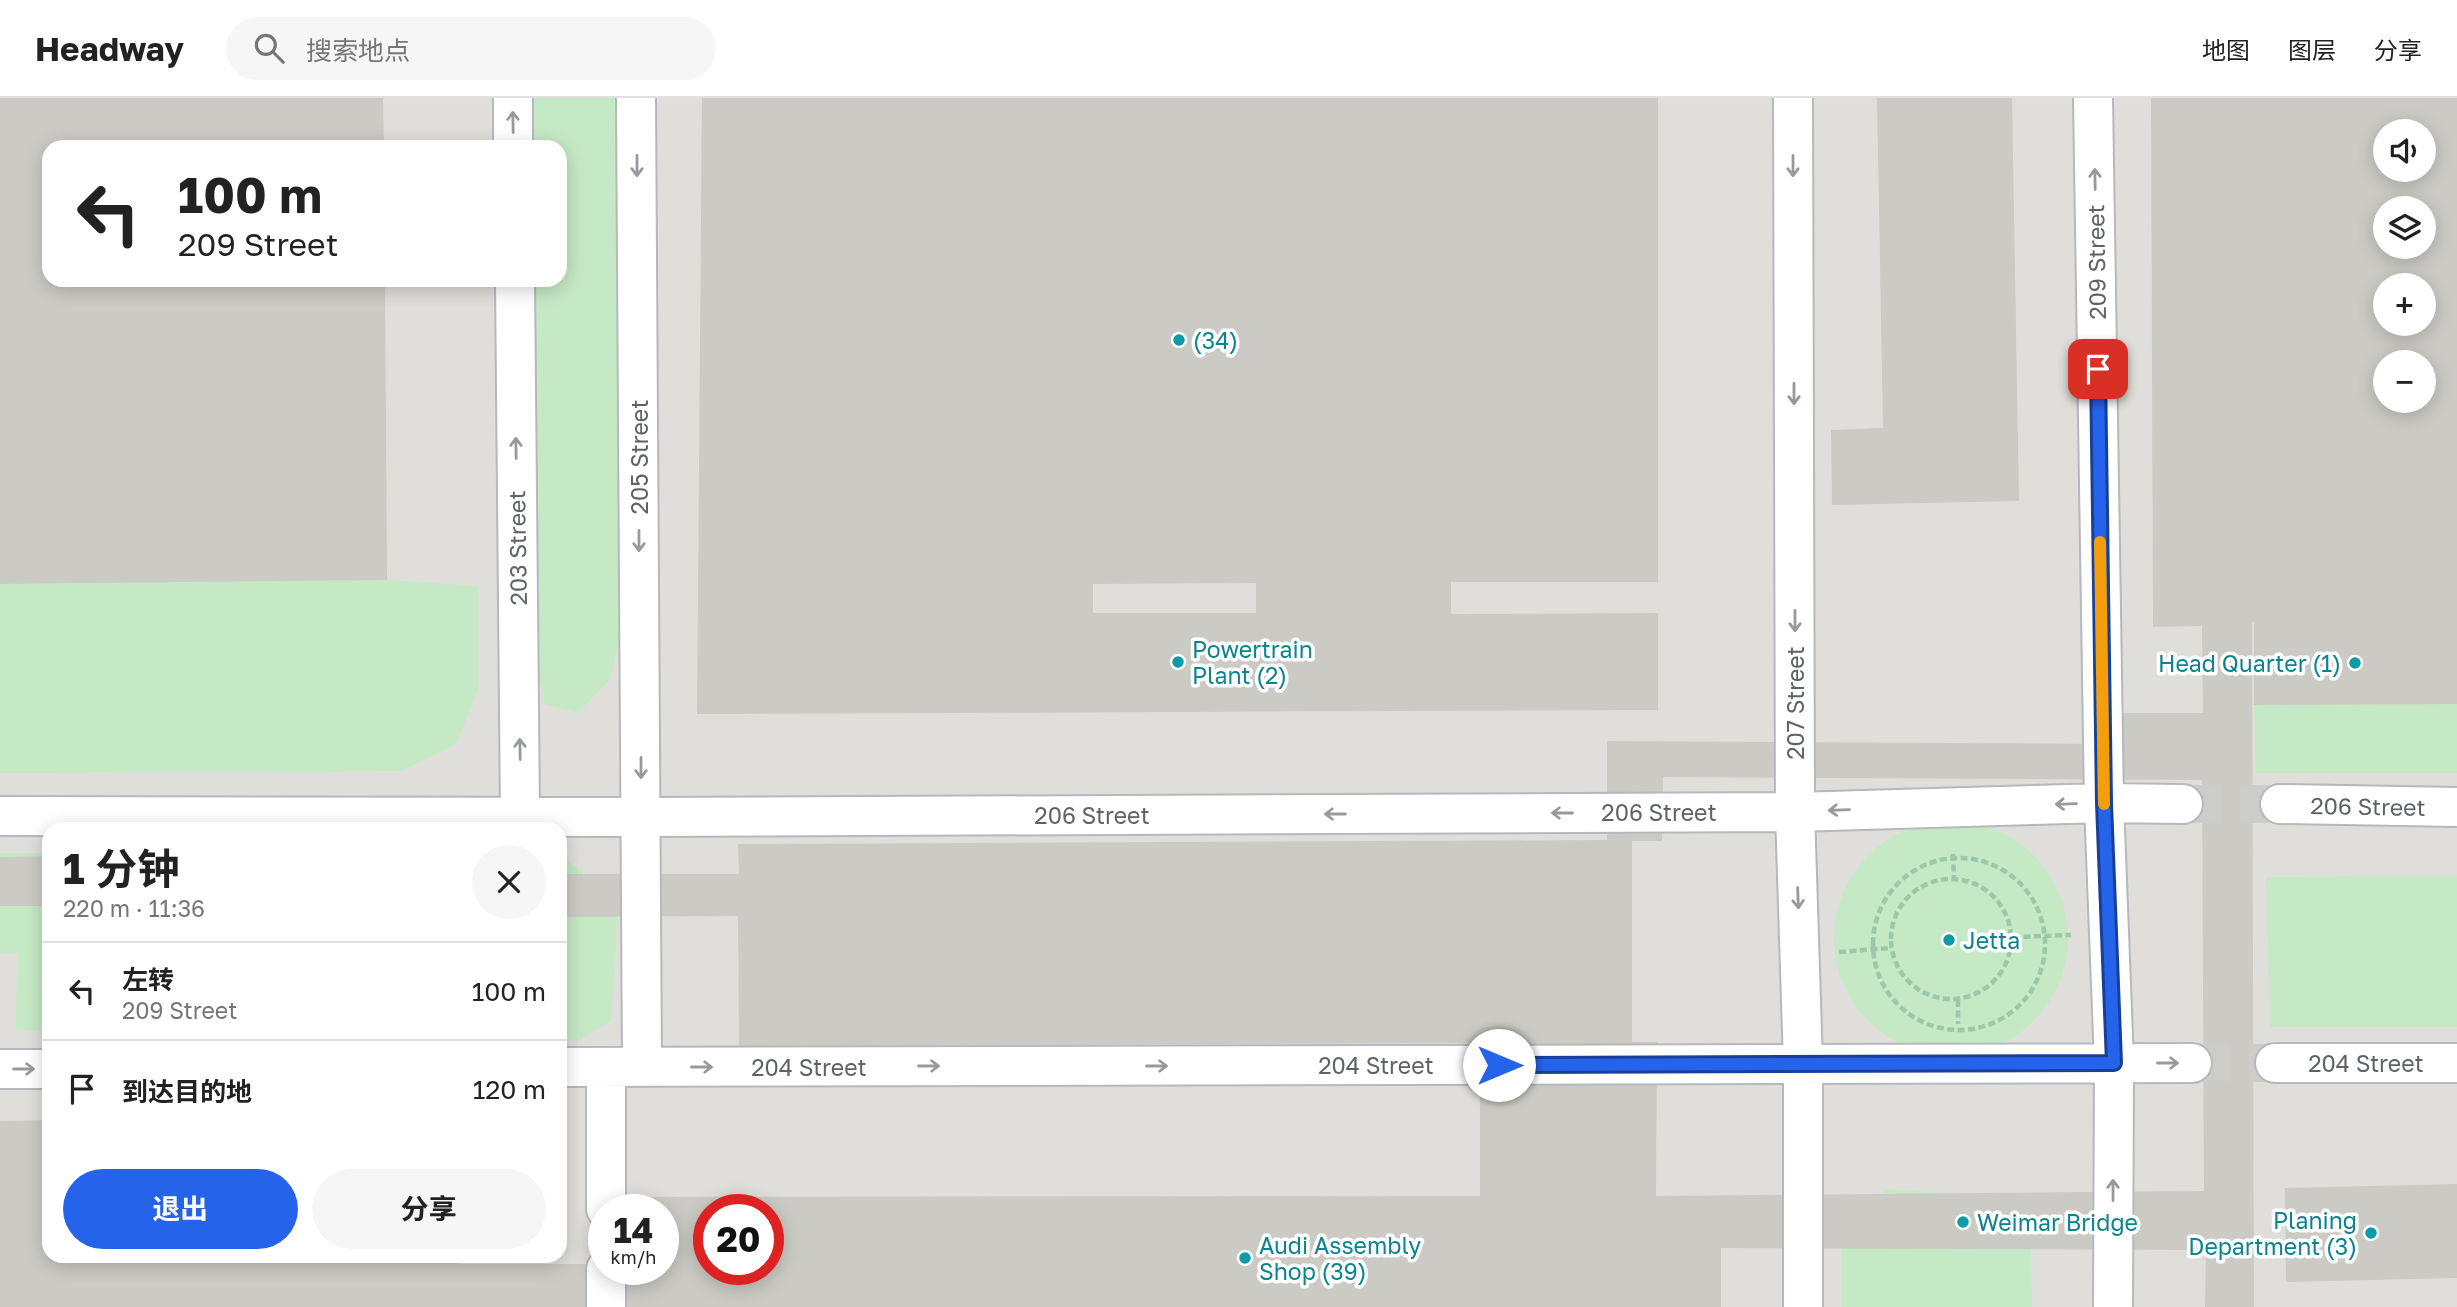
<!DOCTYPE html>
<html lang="zh">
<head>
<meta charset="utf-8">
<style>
  :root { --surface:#fff; --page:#f6f6f6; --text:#222; --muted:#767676; --line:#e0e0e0; --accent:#2563eb }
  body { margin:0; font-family:"Golos Text","Noto Sans SC",sans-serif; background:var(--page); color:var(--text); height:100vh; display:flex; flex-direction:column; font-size:26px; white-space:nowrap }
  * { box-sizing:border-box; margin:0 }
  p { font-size:23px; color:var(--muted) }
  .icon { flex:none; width:38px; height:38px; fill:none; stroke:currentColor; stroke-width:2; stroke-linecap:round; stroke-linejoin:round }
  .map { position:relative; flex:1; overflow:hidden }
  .details { position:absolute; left:42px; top:724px; width:525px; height:441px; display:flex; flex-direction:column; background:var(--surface); border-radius:21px; box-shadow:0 4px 18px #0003 }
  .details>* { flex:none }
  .top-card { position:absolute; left:42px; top:42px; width:525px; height:147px; border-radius:21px; box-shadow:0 4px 18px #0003; background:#fff; color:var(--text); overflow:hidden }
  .tools { position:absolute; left:2373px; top:21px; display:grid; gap:14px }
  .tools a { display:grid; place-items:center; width:63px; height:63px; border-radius:50%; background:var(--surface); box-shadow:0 4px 18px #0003; font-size:35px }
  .speed { position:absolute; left:588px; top:1096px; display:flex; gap:14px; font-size:35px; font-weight:700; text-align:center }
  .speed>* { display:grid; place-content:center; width:91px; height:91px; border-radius:50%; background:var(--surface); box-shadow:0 4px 18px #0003; line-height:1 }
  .speed small { font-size:18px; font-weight:400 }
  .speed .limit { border:10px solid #d22; background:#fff; color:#111 }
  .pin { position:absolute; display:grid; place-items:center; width:60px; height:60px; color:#fff; margin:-30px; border-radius:14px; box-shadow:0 4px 10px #0006 }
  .me { position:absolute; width:77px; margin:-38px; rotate:90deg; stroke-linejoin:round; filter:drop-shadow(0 0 5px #0008) }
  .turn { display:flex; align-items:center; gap:24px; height:147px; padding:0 21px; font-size:32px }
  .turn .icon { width:91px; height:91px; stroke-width:2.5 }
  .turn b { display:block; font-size:49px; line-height:60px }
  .round { display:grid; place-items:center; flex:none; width:74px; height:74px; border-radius:37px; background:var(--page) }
  .headline { display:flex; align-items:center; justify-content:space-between; height:119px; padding:0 21px }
  h1 { font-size:42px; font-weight:700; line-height:52px }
  .cta { display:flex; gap:14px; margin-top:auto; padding:14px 21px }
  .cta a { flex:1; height:80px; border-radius:42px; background:var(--accent); color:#fff; font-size:28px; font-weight:700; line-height:80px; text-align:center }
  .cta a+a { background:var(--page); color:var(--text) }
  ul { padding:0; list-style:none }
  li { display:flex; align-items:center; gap:21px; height:98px; padding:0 21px; border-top:2px solid var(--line) }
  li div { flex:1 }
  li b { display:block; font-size:26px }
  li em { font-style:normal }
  header { display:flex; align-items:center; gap:42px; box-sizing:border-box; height:98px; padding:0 35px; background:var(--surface); border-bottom:2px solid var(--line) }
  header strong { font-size:33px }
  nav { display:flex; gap:38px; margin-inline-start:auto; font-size:24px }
  .search { width:490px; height:63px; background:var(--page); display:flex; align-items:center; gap:18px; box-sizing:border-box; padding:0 24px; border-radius:38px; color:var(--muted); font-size:26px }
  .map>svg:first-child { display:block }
  .industrial { fill:#e0deda; fill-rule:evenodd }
  .green { fill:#c5e8c5 }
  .building { fill:#cccac5; fill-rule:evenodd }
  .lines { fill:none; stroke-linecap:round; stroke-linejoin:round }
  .minor-tunnel { stroke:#ccccc8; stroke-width:38; stroke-dasharray:38 19; stroke-linecap:butt }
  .minor-casing { stroke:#b5b8bc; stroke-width:42 }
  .path { stroke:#9cc7a9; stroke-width:4.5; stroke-dasharray:7 3.5; stroke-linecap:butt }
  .minor { stroke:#fff; stroke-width:38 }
  .oneway { stroke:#979a9d }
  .route-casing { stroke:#184099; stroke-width:18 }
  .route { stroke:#2563eb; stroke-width:12 }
  .slow { stroke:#f59e0b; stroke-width:12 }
  .culture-dot { fill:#0f9aa8; stroke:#fff; stroke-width:2.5 }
  .labels { text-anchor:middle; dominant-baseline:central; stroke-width:7; stroke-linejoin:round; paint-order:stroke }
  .street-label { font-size:23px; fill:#5f6368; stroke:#fff }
  .culture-label { font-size:23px; fill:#0d838f; stroke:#fff; text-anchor:start }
</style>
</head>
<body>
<header>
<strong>Headway</strong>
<div class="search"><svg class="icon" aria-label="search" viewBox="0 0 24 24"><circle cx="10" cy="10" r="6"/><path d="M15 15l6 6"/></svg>搜索地点</div>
<nav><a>地图</a><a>图层</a><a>分享</a></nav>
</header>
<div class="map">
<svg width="2457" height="1209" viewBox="0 0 2457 1209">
  <rect width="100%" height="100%" fill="#f1efe8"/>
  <path class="industrial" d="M0,0H2457V1209H0ZM2385,33H2424V72H2385ZM49,49H560V182H49ZM2385,110H2424V149H2385ZM2385,187H2424V226H2385ZM2385,264H2424V303H2385ZM49,732H560V1158H49ZM604,1111H663V1171H604ZM709,1111H768V1171H709Z"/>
  <path class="green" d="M531,0H622L627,507L610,581L578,615L545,606L535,555L532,182H560V49H531Z
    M387,482L478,488V591L456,646L401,673L0,675V486Z
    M2457,606V675H2256L2254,607Z
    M1834 840a117 117 0 1 1 234 0a117 117 0 1 1-234 0Z
    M0,755H49V933L16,932L17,855H0Z
    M560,756L589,780L618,814L611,923L578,943L560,942Z
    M2457,778V929H2270L2266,779Z
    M1887,1091L1997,1099L2030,1120L2032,1209H1842V1128Z"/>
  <path class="building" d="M0,0H383L384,49H49V182H385L387,482L0,486Z
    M702,0H1658V484H1451V516L1658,515V612L697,616ZM1256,485V515H1093V486Z
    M1877,0H2012L2019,403L1832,407L1831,332L1883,330Z
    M2151,0H2457V606L2254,607V524H2252L2254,1209H2205L2206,1152L1721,1150V1209H0V1023L49,1022V1158H459V1166H604V1171H663V1111H643V1099L1480,1098V945L739,948L738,818L560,819V776H739L738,746L1607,742V643L2119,646V615H2203L2202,528L2153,529ZM2385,33H2424V72H2385ZM2385,110H2424V149H2385ZM2385,187H2424V226H2385ZM2385,264H2424V303H2385ZM1663,679L2202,682L2204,1093L1656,1098L1657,944H1632V743H1662ZM709,1111H768V1171H709Z
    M49,758V808H0V759Z
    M2457,1086V1180L2286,1184L2285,1090Z"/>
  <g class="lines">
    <path class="minor-tunnel" d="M2183,706H2280
      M2192,965H2275"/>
    <g class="minor-casing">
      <path id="minor" d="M513,0V49
        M636,0L642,969
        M1793,0L1795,714L1803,966V1209
        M2093,0L2104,705L2114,965L2113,1209
        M515,182L520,719
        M2280,706L2457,709
        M0,718L641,719L1795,714L2104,705L2183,706
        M2275,965H2457
        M560,969L2192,965
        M0,971H49
        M606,1111V969
        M606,1209V1171"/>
    </g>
    <path class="path" d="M1953,756L1954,780
      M1873 846a86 86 0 1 1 172 0a86 86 0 1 1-172 0Z
      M1891 841a60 60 0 1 1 120 0a60 60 0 1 1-120 0Z
      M2013,839L2071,837
      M1839,854L1890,850
      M1958,902V926"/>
    <use href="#minor" class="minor"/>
  </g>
  <defs><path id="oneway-shaft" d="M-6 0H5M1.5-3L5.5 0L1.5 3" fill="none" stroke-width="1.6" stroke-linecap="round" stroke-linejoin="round" transform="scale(1.75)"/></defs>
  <g class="oneway">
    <use href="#oneway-shaft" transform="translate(513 24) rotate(-91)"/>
    <use href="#oneway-shaft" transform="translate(637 68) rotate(90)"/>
    <use href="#oneway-shaft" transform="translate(1793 68) rotate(90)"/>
    <use href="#oneway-shaft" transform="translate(2095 81) rotate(-91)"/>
    <use href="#oneway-shaft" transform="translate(1794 296) rotate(90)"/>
    <use href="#oneway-shaft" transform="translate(516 350) rotate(-91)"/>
    <use href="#oneway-shaft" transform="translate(639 443) rotate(90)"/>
    <use href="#oneway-shaft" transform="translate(1795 523) rotate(90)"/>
    <use href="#oneway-shaft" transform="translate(520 651) rotate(-91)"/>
    <use href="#oneway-shaft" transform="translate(641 670) rotate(90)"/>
    <use href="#oneway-shaft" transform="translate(2066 706) rotate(178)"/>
    <use href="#oneway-shaft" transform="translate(1839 712) rotate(178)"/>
    <use href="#oneway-shaft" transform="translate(1562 715) rotate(180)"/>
    <use href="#oneway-shaft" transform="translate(1335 716) rotate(180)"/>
    <use href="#oneway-shaft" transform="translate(1798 800) rotate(88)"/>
    <use href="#oneway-shaft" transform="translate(2168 965)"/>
    <use href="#oneway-shaft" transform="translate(929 968)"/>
    <use href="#oneway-shaft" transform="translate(1157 968)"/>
    <use href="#oneway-shaft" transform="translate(702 969)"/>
    <use href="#oneway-shaft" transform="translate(24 971)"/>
    <use href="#oneway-shaft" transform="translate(2113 1092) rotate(-90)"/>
  </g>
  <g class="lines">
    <g class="route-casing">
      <path id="route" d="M1499,967L2114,965L2104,705L2098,271"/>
    </g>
    <use href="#route" class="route"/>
    <path class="slow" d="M2100,444L2104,706"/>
  </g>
  <g class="culture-dot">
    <circle cx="1179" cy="242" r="7"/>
    <circle cx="1178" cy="564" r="7"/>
    <circle cx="2355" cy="565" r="7"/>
    <circle cx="1949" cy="842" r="7"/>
    <circle cx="1963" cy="1124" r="7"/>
    <circle cx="2371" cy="1135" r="7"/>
    <circle cx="1245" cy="1160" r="7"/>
  </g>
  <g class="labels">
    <g class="street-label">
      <text transform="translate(2096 164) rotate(-91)">209 Street</text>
      <text transform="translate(639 359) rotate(-90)">205 Street</text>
      <text transform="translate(517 450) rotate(-91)">203 Street</text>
      <text transform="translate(1795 605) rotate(-90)">207 Street</text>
      <text transform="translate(2368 708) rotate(1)">206 Street</text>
      <text x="1659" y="714">206 Street</text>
      <text x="1092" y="717">206 Street</text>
      <text x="2366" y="965">204 Street</text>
      <text x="1376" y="967">204 Street</text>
      <text x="809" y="969">204 Street</text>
    </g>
    <g class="culture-label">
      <text x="1193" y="242">(34)</text>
      <text x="1192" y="551">Powertrain<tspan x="1192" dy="26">Plant (2)</tspan></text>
      <text x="2341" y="565" text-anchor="end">Head Quarter (1)</text>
      <text x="1963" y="842">Jetta</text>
      <text x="2357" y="1122" text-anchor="end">Planing<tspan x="2357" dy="26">Department (3)</tspan></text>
      <text x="1977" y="1124">Weimar Bridge</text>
      <text x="1259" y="1147">Audi Assembly<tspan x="1259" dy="26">Shop (39)</tspan></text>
    </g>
  </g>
</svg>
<div class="tools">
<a><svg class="icon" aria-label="sound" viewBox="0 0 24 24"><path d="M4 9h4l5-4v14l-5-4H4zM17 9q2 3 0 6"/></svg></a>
<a><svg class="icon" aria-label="layers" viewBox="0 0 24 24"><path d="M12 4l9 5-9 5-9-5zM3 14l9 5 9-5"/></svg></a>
<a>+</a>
<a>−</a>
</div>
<div class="speed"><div>14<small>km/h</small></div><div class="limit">20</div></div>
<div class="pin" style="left:2098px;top:271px;background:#d93025"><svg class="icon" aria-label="arrive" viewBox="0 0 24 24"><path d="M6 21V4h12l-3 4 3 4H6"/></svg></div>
<svg class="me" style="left:1499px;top:967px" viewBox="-20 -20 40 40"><circle r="19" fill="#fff"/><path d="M0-13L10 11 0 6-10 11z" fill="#2563eb"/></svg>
<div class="top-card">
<div class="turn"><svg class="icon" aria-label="left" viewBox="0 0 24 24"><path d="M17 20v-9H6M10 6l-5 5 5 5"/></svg><div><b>100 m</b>209 Street</div></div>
</div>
<section class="details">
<div class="headline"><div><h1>1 分钟</h1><p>220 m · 11:36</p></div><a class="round"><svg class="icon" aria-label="close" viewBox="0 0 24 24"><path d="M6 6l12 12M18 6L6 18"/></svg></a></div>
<ul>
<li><svg class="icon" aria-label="left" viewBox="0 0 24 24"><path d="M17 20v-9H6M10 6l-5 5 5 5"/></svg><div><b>左转</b><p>209 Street</p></div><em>100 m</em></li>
<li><svg class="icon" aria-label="arrive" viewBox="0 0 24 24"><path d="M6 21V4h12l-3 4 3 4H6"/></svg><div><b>到达目的地</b></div><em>120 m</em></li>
</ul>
<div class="cta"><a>退出</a><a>分享</a></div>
</section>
</div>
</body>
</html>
